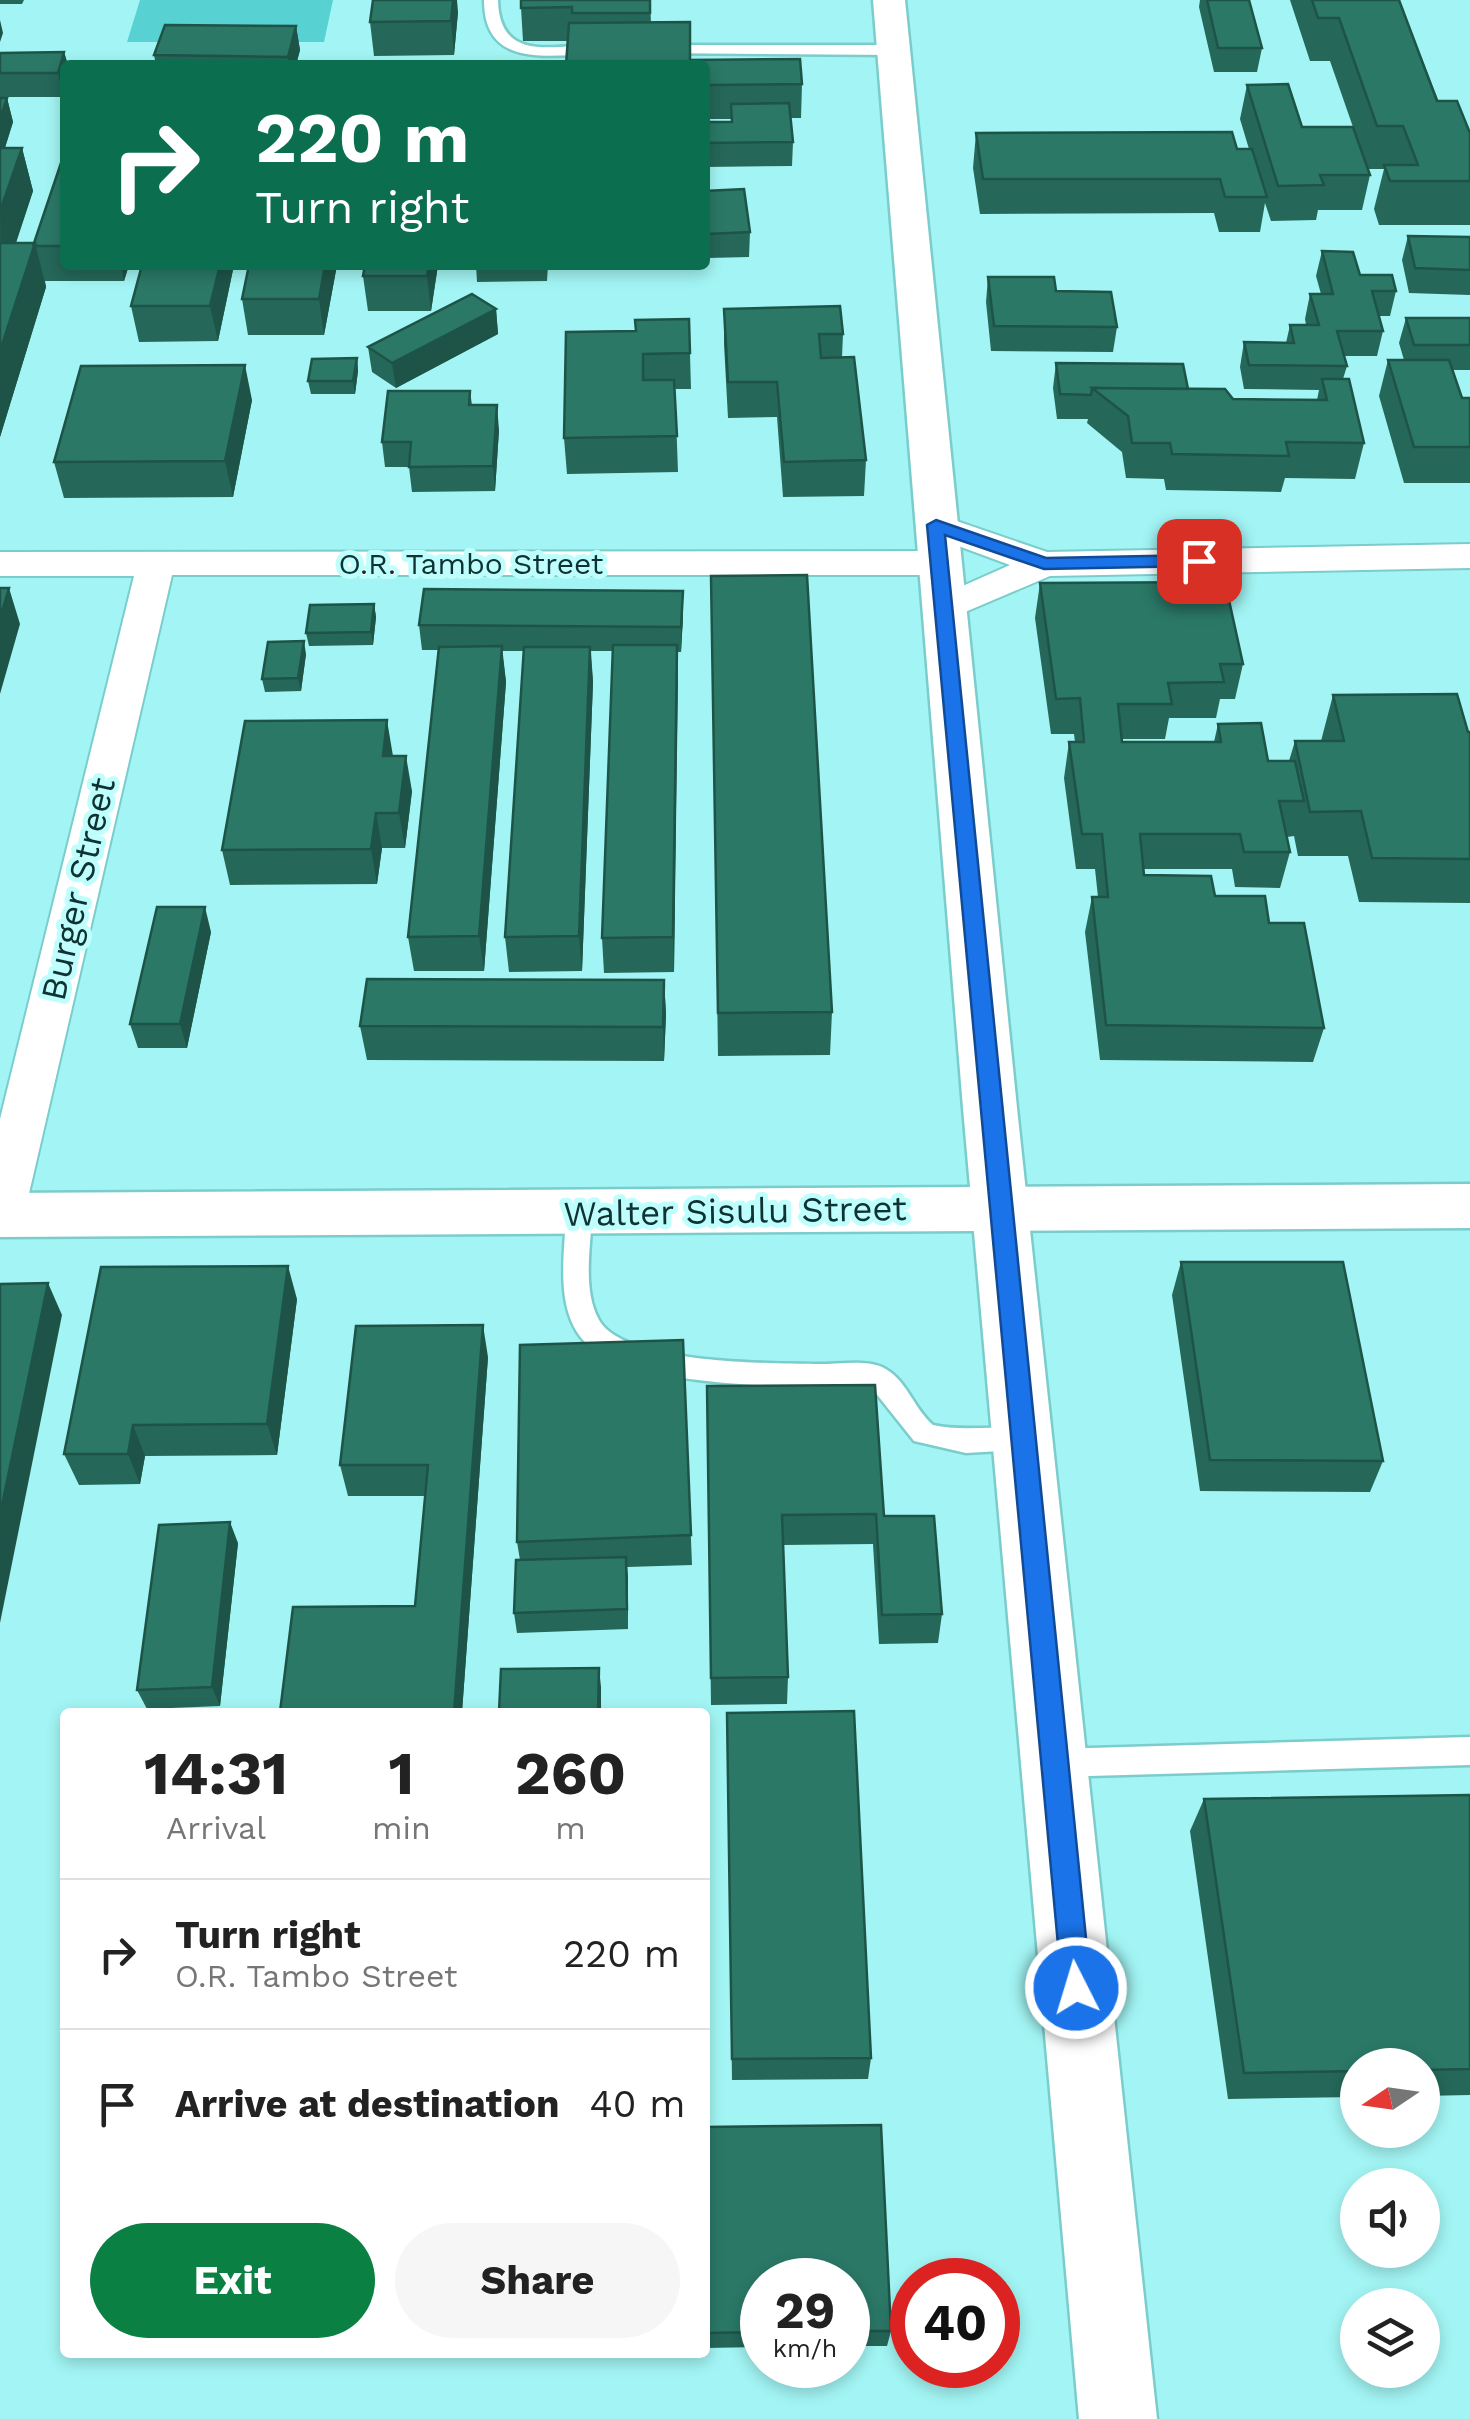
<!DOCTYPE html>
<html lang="en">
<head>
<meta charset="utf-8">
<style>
  :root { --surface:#fff; --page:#f6f6f6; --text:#222; --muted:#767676; --line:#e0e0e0; --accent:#0b8043 }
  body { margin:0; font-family:"Work Sans",sans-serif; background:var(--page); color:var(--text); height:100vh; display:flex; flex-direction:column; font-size:38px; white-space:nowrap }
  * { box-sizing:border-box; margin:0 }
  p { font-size:32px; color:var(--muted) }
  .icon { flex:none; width:55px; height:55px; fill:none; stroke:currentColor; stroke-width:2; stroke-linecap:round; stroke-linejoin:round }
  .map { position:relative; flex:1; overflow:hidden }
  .panel { position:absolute; left:60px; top:1708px; width:650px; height:650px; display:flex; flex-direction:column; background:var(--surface); border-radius:10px; box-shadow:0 5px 15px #0003 }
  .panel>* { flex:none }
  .top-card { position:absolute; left:60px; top:60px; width:650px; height:210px; border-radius:10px; box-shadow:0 5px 15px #0003; background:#0b6e4f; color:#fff; overflow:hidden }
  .needle { width:65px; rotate:257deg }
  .tools { position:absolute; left:1340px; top:2048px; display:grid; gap:20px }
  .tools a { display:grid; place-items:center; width:100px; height:100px; border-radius:50%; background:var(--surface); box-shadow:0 5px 15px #0003; font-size:50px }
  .speed { position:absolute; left:740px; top:2258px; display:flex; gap:20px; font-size:50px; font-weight:700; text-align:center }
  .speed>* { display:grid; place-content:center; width:130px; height:130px; border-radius:50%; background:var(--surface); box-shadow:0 5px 15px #0003; line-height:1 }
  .speed small { font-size:25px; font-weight:400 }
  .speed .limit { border:15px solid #d22; background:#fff; color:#111 }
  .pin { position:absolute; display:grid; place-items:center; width:85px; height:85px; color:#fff; margin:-42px; border-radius:20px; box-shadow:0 5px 15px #0006 }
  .me { position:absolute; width:110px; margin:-55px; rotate:355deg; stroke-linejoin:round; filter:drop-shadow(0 0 8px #0008) }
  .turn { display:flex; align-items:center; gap:35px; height:210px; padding:0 30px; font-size:45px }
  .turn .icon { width:130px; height:130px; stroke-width:2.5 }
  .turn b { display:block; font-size:70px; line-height:85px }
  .eta { display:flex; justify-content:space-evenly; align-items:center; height:170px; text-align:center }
  .eta b { font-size:60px; font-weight:700; line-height:70px }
  .button { display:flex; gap:20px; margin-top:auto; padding:20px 30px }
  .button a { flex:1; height:115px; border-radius:60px; background:var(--accent); color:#fff; font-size:40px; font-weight:700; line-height:115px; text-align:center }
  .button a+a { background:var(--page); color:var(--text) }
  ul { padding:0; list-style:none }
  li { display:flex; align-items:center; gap:30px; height:150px; padding:0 30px; border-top:2px solid var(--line) }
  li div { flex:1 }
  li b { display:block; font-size:38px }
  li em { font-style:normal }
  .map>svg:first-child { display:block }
  .green { fill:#57d1d1 }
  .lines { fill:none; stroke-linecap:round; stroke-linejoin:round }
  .service-casing { stroke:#7bcdcc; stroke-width:5 }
  .minor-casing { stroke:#7bcdcc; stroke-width:4 }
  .tertiary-casing { stroke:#7bcdcc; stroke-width:5 }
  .trunk-casing { stroke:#7bcdcc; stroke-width:5 }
  .service { fill:#fff; fill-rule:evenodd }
  .minor { fill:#fff; fill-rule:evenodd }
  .tertiary { fill:#fff; fill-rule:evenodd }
  .trunk { fill:#fff; fill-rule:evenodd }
  .wall { fill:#256759 }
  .shaded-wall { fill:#1e5448 }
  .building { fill:#2b7867; stroke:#1e5448; stroke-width:2.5 }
  .route { fill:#1a73e8; stroke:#114b97; stroke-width:2.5 }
  .labels { text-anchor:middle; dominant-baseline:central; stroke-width:10; stroke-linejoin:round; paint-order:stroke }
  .far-street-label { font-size:30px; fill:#0f3232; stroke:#befffe }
  .street-label { font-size:35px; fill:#0f3232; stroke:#befffe }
</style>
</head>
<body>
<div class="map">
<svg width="1470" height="2419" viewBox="0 0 1470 2419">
  <rect width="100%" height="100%" fill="#a2f5f4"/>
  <path class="green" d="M140,0H333L324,42H127Z"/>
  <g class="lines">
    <g class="service-casing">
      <path id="service" d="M484,0H498C499,62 553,46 598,44L606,49L598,54C548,55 484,69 484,0Z
        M658,45H893L901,50L893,55L653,53L650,50Z
        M579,1203L588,1206L592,1213C591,1246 582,1290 599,1320C624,1364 766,1363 813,1364C834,1365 864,1359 882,1367C907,1379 913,1408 933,1425C966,1433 1004,1422 1035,1433L1038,1441L1035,1449L966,1453L914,1441L871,1387C806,1387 629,1390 584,1341C554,1308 565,1253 566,1213L570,1206Z
        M1470,1737V1765L1055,1777L1045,1773L1040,1763L1045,1753L1055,1749Z"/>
    </g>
    <g class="minor-casing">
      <path id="minor" d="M936,514L1047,552L1470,544V568L1050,576L944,621L931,618L925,609L931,600L1010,565L923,533L918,525L923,517Z
        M941,551L954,555L960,563L954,571L941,575H172L24,1215L17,1228L0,1234V1119L134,576H0V552Z"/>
    </g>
    <g class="tertiary-casing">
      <path id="tertiary" d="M873,0H905L1017,1108L1157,2419H1079L963,1108Z"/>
    </g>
    <g class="trunk-casing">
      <path id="trunk" d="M1470,1184V1228L0,1237V1193Z"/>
    </g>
    <use href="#service" class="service"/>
    <use href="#minor" class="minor"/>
    <use href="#tertiary" class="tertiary"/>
    <use href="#trunk" class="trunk"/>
  </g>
  <path class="wall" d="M0,0H24L22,4H0Z
    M650,0L651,23L690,60L802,84L801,118H790L793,142L792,166L705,167V122H731V119H705V65L568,41H523L521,8Z
    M1200,0H1249L1262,48L1257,72H1214L1199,7Z
    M1290,0H1399L1470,181V225H1379L1374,209L1384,169H1368L1370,175L1362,210H1318L1316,220L1271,221L1265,203L1260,232H1219L1214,213L980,214L973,168L976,133L1249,149L1240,119L1247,85L1302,127H1353L1330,61H1310Z
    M458,12L454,55L374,56L370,22Z
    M296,26L300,50L296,65H156L154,55Z
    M64,52L68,65H65V91L63,97H0V53Z
    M0,98H7L13,122L5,148H22L33,191L16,243H34L65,160V265H129L124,281H45L46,287L0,437Z
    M705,191L750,232L749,257L708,258L705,227Z
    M1408,236L1470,237V295L1409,293L1402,260Z
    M1322,251L1360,275L1396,291L1390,316H1379L1383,331L1377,356H1344L1347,366L1343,379L1364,443L1355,479L1285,478L1281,492L1166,490L1164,479L1126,478L1122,452L1087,423L1088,419H1057L1053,388L1056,363L1233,399L1317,400L1319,390L1244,389L1240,367L1244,342L1286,343L1290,325H1306L1305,319L1310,294H1321L1316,276Z
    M142,265H234L218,341L139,342L131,306Z
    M249,265H337L324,335H248L242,299Z
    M365,265H438L431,311H368L363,276Z
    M476,265H548L547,281L477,282Z
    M988,277L1056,291L1117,327L1113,352L991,351L986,302Z
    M496,309L498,334L396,388L372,372L368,347Z
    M724,309L843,334L842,357L866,460L864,496L783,497L777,417L728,418L724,344Z
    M1406,318H1470V370H1452L1462,398H1470V483H1404L1379,396L1388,360H1404L1399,343Z
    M689,319L691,389H675L678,472L567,474L564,438L636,331Z
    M357,358L358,371L355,394H311L308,381Z
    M470,391L472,405L499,430L495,491L412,492L409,467H385L382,442Z
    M252,400L233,497L64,498L54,462Z
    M711,576L832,1012L830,1055L718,1056Z
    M1040,583L1243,664L1235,699H1220L1216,718H1169L1165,739H1122V742H1214L1218,724L1268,761H1289L1295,741H1321L1333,695L1470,732V903L1359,902L1348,856H1298L1294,836L1287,837L1290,852L1280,888L1235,887L1232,869H1143L1144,875L1215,896L1269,923L1324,1028L1313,1062L1100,1060L1085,932L1092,897H1098L1095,869H1076L1064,778L1069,742H1075L1074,734H1051L1035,618Z
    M374,604L376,617L373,645L309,646L306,633Z
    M683,616L681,652H677L674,972L604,973L602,938L613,651H591L593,682L582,971L509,972L505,937L524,651H502L506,682L484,971H414L408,937L438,650H422L419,625Z
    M306,654L301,691L265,692L262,679Z
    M393,756L412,791L405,848H382L377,884L230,885L222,850Z
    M211,932L187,1048H138L130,1024Z
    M664,980L666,1014L664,1061L367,1060L360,1026Z
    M1181,1262L1383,1461L1370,1492L1200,1491L1172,1295Z
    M297,1299L277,1455L145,1456L140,1484L79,1485L64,1454Z
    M683,1340L692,1565L627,1567L628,1629L517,1633L514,1613L520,1560L517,1542Z
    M488,1357L462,1712H280L415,1606L425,1496H348L340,1465Z
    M707,1386L884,1516L942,1614L938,1643L879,1644L873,1544L783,1545L788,1677L787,1704L711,1705Z
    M238,1543L220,1706L147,1709L137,1690Z
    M727,1713L871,2058L868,2079L732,2080Z
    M1470,1795V2095L1422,2096V2065H1358V2097L1228,2099L1190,1831L1204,1799Z
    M881,2125L891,2331L887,2346H848V2280H762V2347L705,2348V2127Z"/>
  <path class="shaded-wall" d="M453,0H457L458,12L454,55L451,21Z
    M0,20L3,33L0,42Z
    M296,26L300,50L296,65H289L288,57Z
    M64,52L68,65H65V91L63,97L58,73Z
    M7,98L13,122L0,163V119Z
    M22,148L33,191L1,287L0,211Z
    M35,243L46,287L0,437V351Z
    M121,265H129L124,281Z
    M220,265H234L218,341L210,306Z
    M325,265H337L324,335L319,299Z
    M429,265H438L431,311L427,276Z
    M496,309L498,334L396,388L392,363Z
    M357,358L358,371L355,394L353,381Z
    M245,365L252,400L233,497L225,461Z
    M497,405L499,430L495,491L493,466Z
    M9,588L20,624L0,694V618Z
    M683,591V616L681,652V627Z
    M374,604L376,617L373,645L371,632Z
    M304,641L306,654L301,691L298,678Z
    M677,645L678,681L674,972L673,937Z
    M502,646L506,682L484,971L479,936Z
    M590,647L593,682L582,971L579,936Z
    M387,720L393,756H383Z
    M406,756L412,791L405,848L399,813Z
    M376,813L382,848L377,884L371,849Z
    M205,907L211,932L187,1048L180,1024Z
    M664,980L666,1014L664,1061L663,1027Z
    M288,1266L297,1299L277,1455L267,1424Z
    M48,1283L62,1315L0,1623V1515Z
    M483,1325L488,1357L462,1712H454Z
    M133,1425L145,1456L140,1484L128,1454Z
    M230,1522L238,1543L220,1706L212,1687Z
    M626,1557L628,1577V1629L627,1609Z
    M599,1668L601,1687V1712H598Z"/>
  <path class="building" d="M373,0H453L451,21L370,22Z
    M521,0H650V13H572V7L521,8Z
    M1207,0H1249L1262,48H1218Z
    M1312,0H1399L1437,101H1457L1470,133V181H1390L1384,165H1418L1403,126H1377L1339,18H1318Z
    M690,22V60L800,59L802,84L705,85V65H566L569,23Z
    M165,25L296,26L288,57L154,55Z
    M64,52L58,73H0V53Z
    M1288,84L1302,127H1353L1370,175H1320L1324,185L1278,186L1247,85Z
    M0,98H7L0,119Z
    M789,103L793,142L705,143V122H732L731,104Z
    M1232,132L1237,149H1252L1267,197H1225L1220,179H983L976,133Z
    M0,148H22L0,211Z
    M62,160H65V246H36L35,243L33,246Z
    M744,189L750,232L707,234L705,191Z
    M1408,236L1470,237V270L1415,268Z
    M0,243H35L0,351Z
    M1322,251L1353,252L1360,275H1392L1396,291H1372L1383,331H1337L1347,366L1249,365L1244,342L1294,343L1290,325H1319L1310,294H1333Z
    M142,265H220L210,306H131Z
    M249,265H325L319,299H242Z
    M365,265H429L427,276H363Z
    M988,277H1054L1056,291L1111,292L1117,327L994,326Z
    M472,294L496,309L392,363L368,347Z
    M840,306L843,334H819L821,358L854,357L866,460L784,462L777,382H728L724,309Z
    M1406,318H1470V345H1414Z
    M689,319L690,353L643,354V380H674L677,436L564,438L566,332L636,331L635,320Z
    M357,358L353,381H308L312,359Z
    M1388,360H1449L1462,398H1470V447H1414Z
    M1056,363L1183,364L1188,389L1092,388L1091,395L1060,394Z
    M245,365L225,461L54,462L81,366Z
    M1322,379H1349L1364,443L1286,442L1289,456L1172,454L1170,443H1132L1128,416L1092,388L1225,389L1233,399L1327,400Z
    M388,391H470L469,405H497L493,466L409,467L411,442H382Z
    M807,575L832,1012L718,1013L711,576Z
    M1225,582L1243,664H1220L1224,682L1168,683L1172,704H1118L1122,742H1221L1218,724L1261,723L1268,761H1295L1304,801H1279L1290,852H1244L1240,834H1140L1144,875L1211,876L1215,896H1265L1269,923H1304L1324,1028L1106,1025L1092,897H1108L1102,834H1082L1069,742H1084L1080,698L1056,699L1040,583Z
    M0,588H9L0,618Z
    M424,589L683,591L681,627L419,625Z
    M374,604L371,632L306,633L310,605Z
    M304,641L298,678L262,679L268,642Z
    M613,645H677L673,937L602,938Z
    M502,646L479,936L408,937L439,647Z
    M524,647H590L579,936L505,937Z
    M1457,694L1468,732H1470V859L1372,858L1361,811L1310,812L1295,741H1344L1333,695Z
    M387,720L383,756H406L399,813H376L371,849L222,850L245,721Z
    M157,907H205L180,1024H130Z
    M367,979L664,980L663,1027L360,1026Z
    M1181,1262H1343L1383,1461L1210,1460Z
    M288,1266L267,1424L133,1425L128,1454H64L101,1267Z
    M48,1283L0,1515V1284Z
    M483,1325L454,1712H280L293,1607L415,1606L428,1465H340L356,1326Z
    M683,1340L691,1535L517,1542L520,1345Z
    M875,1385L884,1516H934L942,1614L882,1615L876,1514L782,1515L788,1677L711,1678L707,1386Z
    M230,1522L212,1687L137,1690L159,1525Z
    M626,1557L627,1609L514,1613L516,1560Z
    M599,1668L598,1712H499L501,1669Z
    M854,1711L871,2058L732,2059L727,1713Z
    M1470,1795V2069L1422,2070V2065H1358V2071L1244,2073L1204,1799Z
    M881,2125L891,2331H848V2280H762V2332L705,2333V2127Z"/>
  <path class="route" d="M936,520L1046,558L1199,555L1208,561L1199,566L1044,569L945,535L1091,1988L1086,1998L1076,2002L1066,1998L1062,1988L927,525Z"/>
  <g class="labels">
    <g class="far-street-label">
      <text x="471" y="563">O.R. Tambo Street</text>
    </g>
    <g class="street-label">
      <text transform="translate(78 889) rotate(-77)">Burger Street</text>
      <text transform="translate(735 1211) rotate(-1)">Walter Sisulu Street</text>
    </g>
  </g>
</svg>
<div class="tools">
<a><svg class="needle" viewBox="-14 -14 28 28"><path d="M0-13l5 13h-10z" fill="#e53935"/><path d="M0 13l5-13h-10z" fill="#767676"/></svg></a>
<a><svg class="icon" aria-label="sound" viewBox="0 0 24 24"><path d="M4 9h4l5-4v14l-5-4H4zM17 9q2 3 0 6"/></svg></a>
<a><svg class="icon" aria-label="layers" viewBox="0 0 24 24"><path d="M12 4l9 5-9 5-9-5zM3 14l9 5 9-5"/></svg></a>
</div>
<div class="speed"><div>29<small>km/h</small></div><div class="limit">40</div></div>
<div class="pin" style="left:1199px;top:561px;background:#d93025"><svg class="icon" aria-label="arrive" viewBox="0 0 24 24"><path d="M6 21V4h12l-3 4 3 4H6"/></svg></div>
<svg class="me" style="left:1076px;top:1988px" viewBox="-20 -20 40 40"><circle r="17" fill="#1a73e8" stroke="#fff" stroke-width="3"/><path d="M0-11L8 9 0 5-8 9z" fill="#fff"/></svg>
<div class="top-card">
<div class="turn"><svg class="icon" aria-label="right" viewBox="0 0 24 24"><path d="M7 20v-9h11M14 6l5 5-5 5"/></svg><div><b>220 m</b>Turn right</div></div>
</div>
<section class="panel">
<div class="eta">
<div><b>14:31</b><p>Arrival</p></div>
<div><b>1</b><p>min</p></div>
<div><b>260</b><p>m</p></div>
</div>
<ul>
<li><svg class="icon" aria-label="right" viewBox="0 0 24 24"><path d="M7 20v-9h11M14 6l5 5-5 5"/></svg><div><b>Turn right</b><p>O.R. Tambo Street</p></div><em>220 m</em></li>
<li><svg class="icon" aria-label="arrive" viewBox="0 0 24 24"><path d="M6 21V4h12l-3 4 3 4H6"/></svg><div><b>Arrive at destination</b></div><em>40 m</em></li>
</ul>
<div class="button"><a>Exit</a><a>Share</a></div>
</section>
</div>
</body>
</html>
